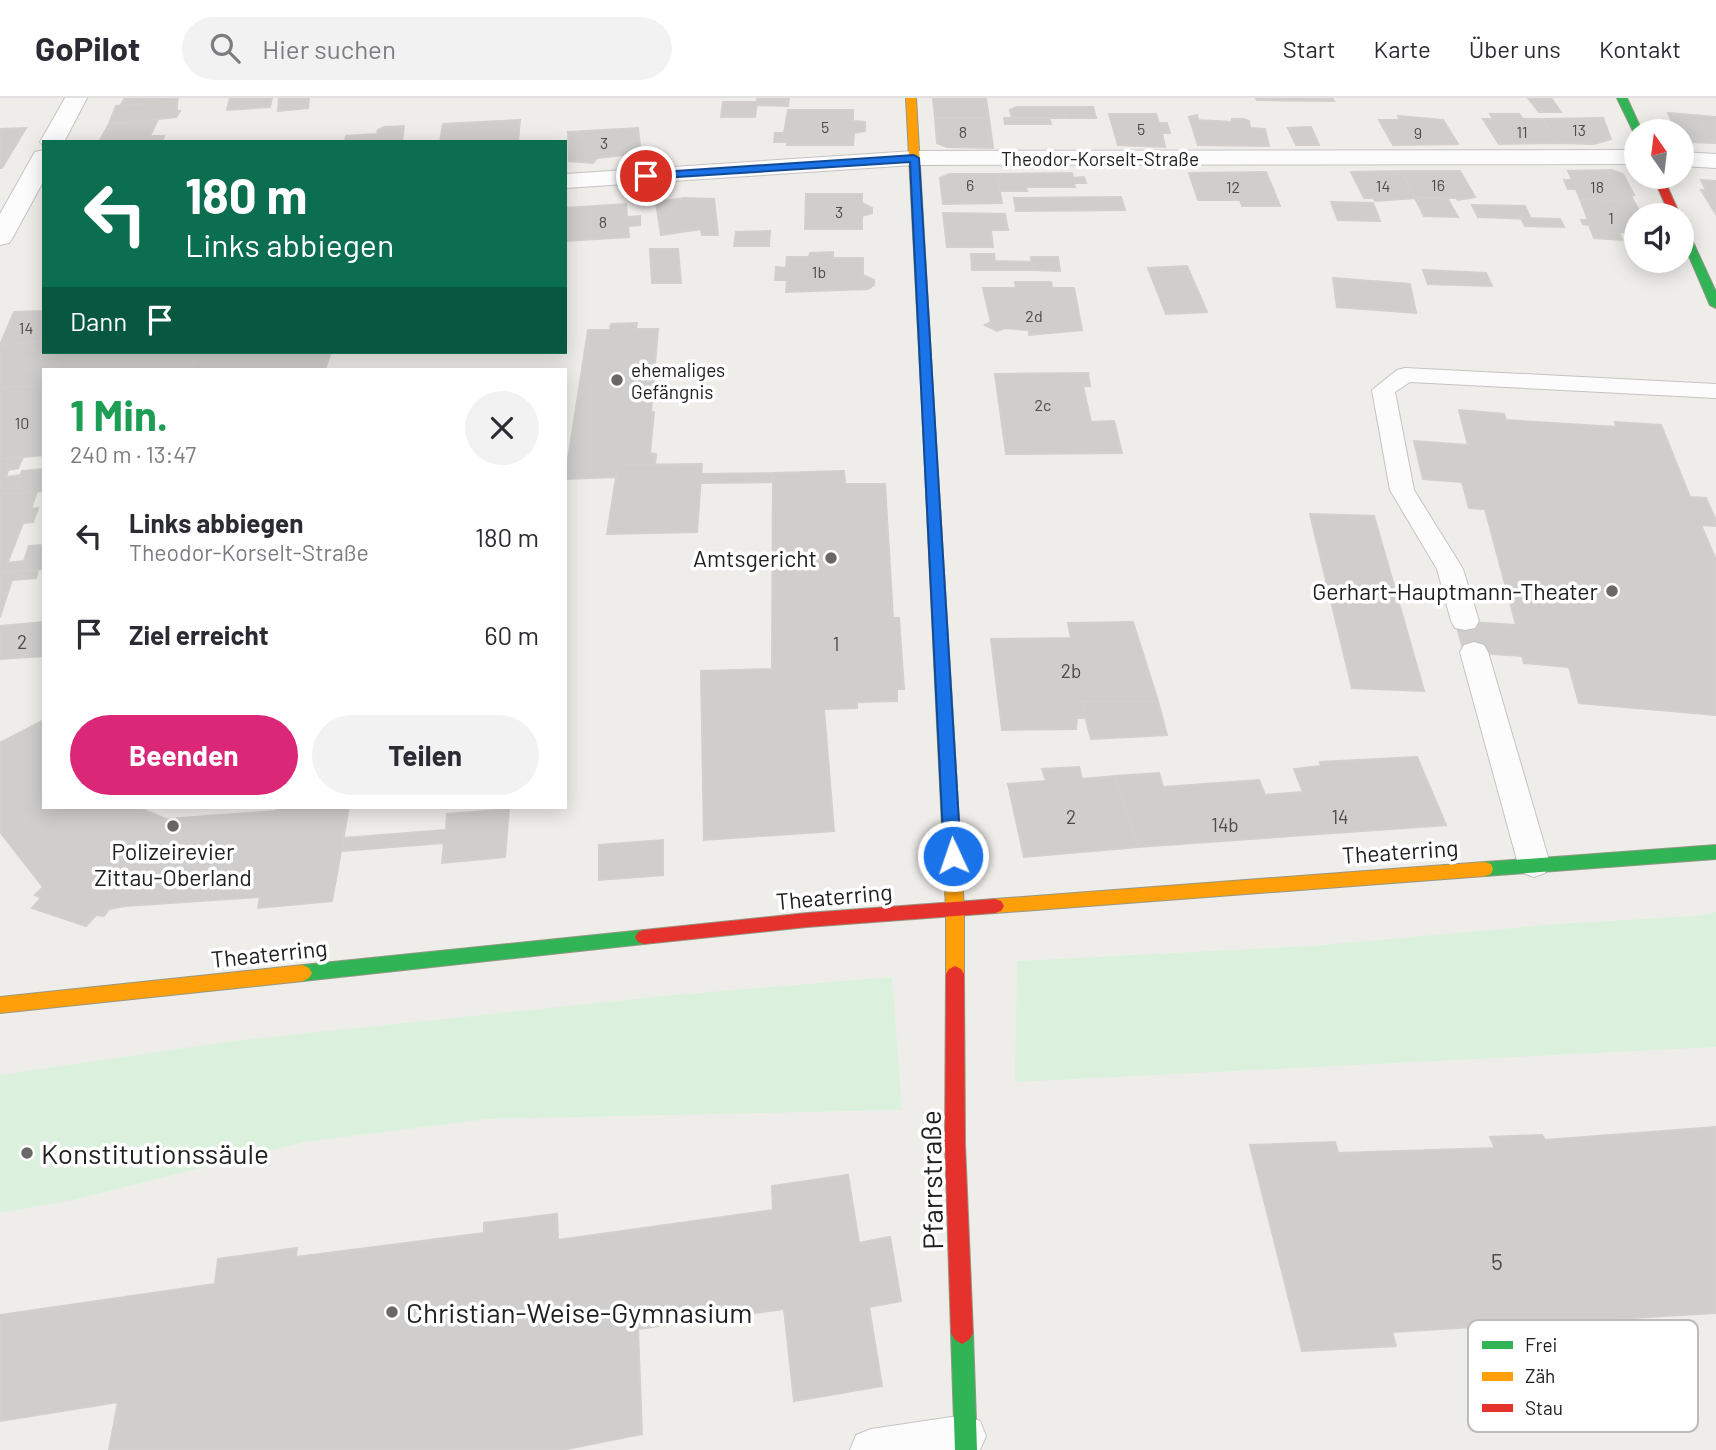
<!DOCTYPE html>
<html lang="de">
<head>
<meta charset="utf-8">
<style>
  :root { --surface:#fff; --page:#f2f2f3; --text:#2b2b33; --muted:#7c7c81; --line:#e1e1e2; --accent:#db2777 }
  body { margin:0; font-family:Barlow,sans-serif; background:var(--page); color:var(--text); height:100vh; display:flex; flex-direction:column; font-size:26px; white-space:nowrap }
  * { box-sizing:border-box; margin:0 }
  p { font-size:23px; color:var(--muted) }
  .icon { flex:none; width:38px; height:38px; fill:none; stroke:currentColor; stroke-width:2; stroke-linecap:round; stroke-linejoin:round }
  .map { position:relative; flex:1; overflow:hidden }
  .side { position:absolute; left:42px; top:270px; width:525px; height:441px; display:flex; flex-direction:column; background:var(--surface); border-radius:0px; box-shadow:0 4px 18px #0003 }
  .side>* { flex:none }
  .hud { position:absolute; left:42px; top:42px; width:525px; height:214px; border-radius:0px; box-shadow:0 4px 18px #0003; background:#0b6e4f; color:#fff; overflow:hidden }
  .needle { width:46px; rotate:346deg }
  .controls { position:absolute; left:1624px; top:21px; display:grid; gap:14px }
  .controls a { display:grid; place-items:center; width:70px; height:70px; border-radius:50%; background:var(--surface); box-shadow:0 4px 18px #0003; font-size:35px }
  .pin { position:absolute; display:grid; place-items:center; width:60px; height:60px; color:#fff; margin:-30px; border:4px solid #fff; border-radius:50%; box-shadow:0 2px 7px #0007 }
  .me { position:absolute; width:77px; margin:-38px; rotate:357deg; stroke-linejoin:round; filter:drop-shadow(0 0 5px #0008) }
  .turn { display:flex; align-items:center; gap:24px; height:147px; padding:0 28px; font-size:32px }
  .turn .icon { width:91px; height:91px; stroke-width:2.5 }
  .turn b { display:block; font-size:49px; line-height:60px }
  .then { display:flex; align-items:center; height:66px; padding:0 28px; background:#0003; gap:14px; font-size:26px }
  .round { display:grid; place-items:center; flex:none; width:74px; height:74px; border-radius:37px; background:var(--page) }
  .head { display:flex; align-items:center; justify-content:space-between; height:119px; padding:0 28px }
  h1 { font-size:42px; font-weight:700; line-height:52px; color:#1e9e55 }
  .action { display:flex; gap:14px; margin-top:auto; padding:14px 28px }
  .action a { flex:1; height:80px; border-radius:42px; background:var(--accent); color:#fff; font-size:28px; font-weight:700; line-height:80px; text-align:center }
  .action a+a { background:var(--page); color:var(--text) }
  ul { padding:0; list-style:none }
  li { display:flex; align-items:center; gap:21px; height:98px; padding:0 28px }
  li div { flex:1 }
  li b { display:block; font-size:26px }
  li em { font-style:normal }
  header { display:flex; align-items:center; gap:42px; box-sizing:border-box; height:98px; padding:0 35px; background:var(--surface); border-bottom:2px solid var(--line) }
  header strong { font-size:33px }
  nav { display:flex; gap:38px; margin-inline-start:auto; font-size:24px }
  .search { width:490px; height:63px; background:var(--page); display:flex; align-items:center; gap:18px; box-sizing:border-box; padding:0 24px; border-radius:38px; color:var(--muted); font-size:26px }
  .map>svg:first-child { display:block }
  .park { fill:#dcf1dd }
  .building { fill:#d0cecc; stroke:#d2cfcc; stroke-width:2 }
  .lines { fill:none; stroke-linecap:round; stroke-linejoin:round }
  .lane-casing { stroke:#c5c4c2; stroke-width:2 }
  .street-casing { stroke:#c5c4c2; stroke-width:2 }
  .fast-casing { stroke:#959784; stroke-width:2 }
  .slow-casing { stroke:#959784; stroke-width:2 }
  .jam-casing { stroke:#959784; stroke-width:2 }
  .lane { fill:#fdfcfc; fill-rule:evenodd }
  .street { fill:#fdfcfc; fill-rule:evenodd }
  .fast { fill:#30b455; fill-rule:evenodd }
  .slow { fill:#ff9f0a; fill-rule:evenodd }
  .jam { fill:#e5322d; fill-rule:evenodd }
  .route { fill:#1a73e8; stroke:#114b97; stroke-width:2 }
  .poi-dot { fill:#696867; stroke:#fff; stroke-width:2.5 }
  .labels { text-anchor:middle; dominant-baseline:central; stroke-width:7; stroke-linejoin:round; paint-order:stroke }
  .far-number-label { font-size:16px; fill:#4d4c4c }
  .far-street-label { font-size:19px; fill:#212121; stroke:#fff }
  .far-poi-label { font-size:19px; fill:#212121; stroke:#fff; text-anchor:start }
  .number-label { font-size:19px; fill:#4d4c4c }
  .poi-label { font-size:23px; fill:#212121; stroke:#fff; text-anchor:end }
  .street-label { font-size:23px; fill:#212121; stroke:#fff }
  .near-number-label { font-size:23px; fill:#4d4c4c }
  .near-poi-label { font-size:28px; fill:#212121; stroke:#fff; text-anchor:start }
  .near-street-label { font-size:28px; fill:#212121; stroke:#fff }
  .key { fill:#fff; stroke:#bcbcbc; stroke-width:2 }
  .key-label { font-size:19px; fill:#212121 }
</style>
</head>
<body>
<header>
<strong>GoPilot</strong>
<div class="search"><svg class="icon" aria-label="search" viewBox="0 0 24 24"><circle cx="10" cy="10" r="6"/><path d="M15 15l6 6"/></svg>Hier suchen</div>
<nav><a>Start</a><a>Karte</a><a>Über uns</a><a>Kontakt</a></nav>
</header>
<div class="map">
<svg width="1716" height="1352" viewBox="0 0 1716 1352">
  <rect width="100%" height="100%" fill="#efedea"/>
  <path class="park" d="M1716,814V949L1015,984L1017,863L1311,848L1556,826L1696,818Z
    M892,879L902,1012L488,1021L304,1044L73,1102L0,1115V977L232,943L663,898Z"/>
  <path class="building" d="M125,0H178L177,3L120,8Z
    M230,0H272L270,9L227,12Z
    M279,0H309L308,10L278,13Z
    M757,0H789L788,8L757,7Z
    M933,0H986L989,20H935Z
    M1256,0H1332L1334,3L1257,2Z
    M1528,0H1551L1561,14H1539Z
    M177,3V13H180L176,19L109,26L116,8Z
    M723,4H757L755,19H721Z
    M1017,9H1064L1066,20H1012L1010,12Z
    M1064,9H1093L1096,20H1066Z
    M788,12H853V23L865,24V33L854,35L853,47H787V44H774L775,35H784Z
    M1668,15L1716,19V45L1689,44L1682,41V33H1676Z
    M1109,16H1156L1159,25H1167L1170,35H1162L1165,49L1118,47Z
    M1490,16H1519L1523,21H1493Z
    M1197,17L1198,22L1232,24V21H1243L1249,23L1250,30L1265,31L1269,48L1198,47L1189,19Z
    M1398,18L1443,22L1458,46L1393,47L1379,22H1400Z
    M935,20H989L993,50L947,49L937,45Z
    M1004,20H1049L1051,26H1005Z
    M1603,20L1611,41L1594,46L1560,45L1543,21Z
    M158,21L150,38H164L162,44H99L109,26Z
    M1483,21H1543L1560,45L1499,46Z
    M520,22L518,44H440L443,26Z
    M404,28L402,44H345L346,38L377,36L378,32L384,29Z
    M1311,29L1319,47H1296L1288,30Z
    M26,30L2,70H0V31Z
    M638,30L641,55L597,60L593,65L569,63L568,34Z
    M1612,72L1623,76L1634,97H1631L1634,104L1580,101L1576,91H1568L1564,82H1572L1568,73Z
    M1401,73L1415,100L1375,103L1373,100H1364L1351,74Z
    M1401,73H1460L1475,99L1458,102L1456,100H1415Z
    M1266,74L1280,108H1242L1240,102H1198L1189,75Z
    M1072,75L1073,80L1084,79L1086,85H1074L1075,89H1026L1027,93H1000L997,76Z
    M950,76H997L1002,105L943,106L940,80Z
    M1701,82L1716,83V116L1701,92H1706Z
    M806,96H862V105L872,110V115L862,118V131H805Z
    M1121,99L1125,112L1016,113L1014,100Z
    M684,100L714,101L718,137H702L701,131L661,137L656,104Z
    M1415,100H1447L1458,119L1424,118Z
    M1580,101L1634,104L1642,117H1636V135L1619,134L1622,142L1594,140L1589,127L1583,126L1581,122H1588Z
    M1331,104L1373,105L1380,123L1338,122Z
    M626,106L627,119L640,118V127L628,128L629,139L565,143V110Z
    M1472,107L1525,108L1531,121L1478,119Z
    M943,115L1005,116L1008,132H991L993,149H947Z
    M1521,120L1560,121L1564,129L1525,128Z
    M770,133L769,148H734L736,134Z
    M650,151H678L681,185H652Z
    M833,154V160H863V177L874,182V187L868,191L786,194L787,182H775L776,169L786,170L787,159H809L810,155Z
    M971,156H994L995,163L1031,164L1033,172H972Z
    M1031,159H1058L1060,173L1033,172Z
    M1187,168L1207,214L1166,216L1148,170Z
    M1423,172L1486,175L1492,188L1428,186Z
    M1333,180L1410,186L1416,215L1337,209Z
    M1015,184H1051L1052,190H1074L1082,232L1029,237V232L1005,230L997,233L985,227L991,224L983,190H1016Z
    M44,213V243L0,247L14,214Z
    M637,225L636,231H658L651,314H654L650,355L656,356L655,367H618L616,379L565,381L588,232H610L611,226Z
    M44,243V254H198L190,271H44V287L0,290V247Z
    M331,254L325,271H190L197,255Z
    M1088,275L1090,288H1083L1091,324L1114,323L1122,355L1006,356L995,276Z
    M44,287V357L0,361V290Z
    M1459,312L1504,316L1506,322L1616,329L1615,324L1661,327L1690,399L1706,400L1716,423V428L1701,427L1716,462V617L1579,605L1569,569L1524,565L1522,558L1464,554L1455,523L1516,527L1485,411L1469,410L1462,384L1423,381L1414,343L1468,347Z
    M23,359L18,370L8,372L6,379L21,377L14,395L0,396V361Z
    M702,366L697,434L607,436L618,367Z
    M44,371V393L14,395L22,373Z
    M844,373L845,386H885L893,520H899L904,591H897V603L857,604V610L824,611L834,733L704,742L701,573L772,571L773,375Z
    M773,375V384L701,385L702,376Z
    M37,394L31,411L38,410L33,424L23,425L4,474L0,475V396Z
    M1310,416L1374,418L1424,593L1352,590Z
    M44,447V471L4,474L7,465L24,463L29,448Z
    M38,472L36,480L12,482L0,519V475Z
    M44,524V558L0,561V528Z
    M1133,524L1158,603H1081L1086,619L1077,620L1076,631L1002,632L991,541L1071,540L1068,525Z
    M1081,603H1158L1167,637L1091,641Z
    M44,622V709H137L166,721L276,713L277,709H349L332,803L258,810L260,799L125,808L109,811L104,818L96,817L86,828L32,810L41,800L35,797L43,789L0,734V645Z
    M1417,659L1446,727L1138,749L1115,678L1159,675L1163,689L1259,682L1265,697L1303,694L1294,671L1321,668L1320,664Z
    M1079,669L1082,681L1115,678L1138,749L1024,759L1008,686L1046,683L1042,671Z
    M509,711L505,759L442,765L444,745L342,753L344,740L446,732L447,716Z
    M663,742V777L599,782V747Z
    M1716,1029V1215L1614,1221L1617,1228L1558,1231L1555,1224L1392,1234L1396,1248L1302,1253L1250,1047L1335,1044L1338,1055L1495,1050L1490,1039L1542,1037L1545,1042Z
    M848,1077L859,1145L890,1139L901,1203L869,1209L882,1288L794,1303L784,1211L638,1231L642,1336L562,1352H109L118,1304L0,1323V1217L215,1186L218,1161L297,1150L296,1159L484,1135V1125L557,1116L558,1142L773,1112L772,1088Z"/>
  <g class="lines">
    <g class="lane-casing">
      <path id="lane" d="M1405,270L1716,286V300L1410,284L1395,294L1414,392L1463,471L1479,523L1475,530L1465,532L1455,530L1451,523L1437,471L1390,392L1372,292L1397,272Z
        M1474,544L1484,547L1488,554L1550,766L1545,775L1534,779L1523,775L1518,766L1460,554L1464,547Z
        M965,1317L980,1323L986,1338L980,1352H850L856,1337L871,1331Z"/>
    </g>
    <g class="street-casing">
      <path id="street" d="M65,0H87L64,44H44V49L40,44Z
        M44,52V82L13,139L9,145L0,147V116L32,59L35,54Z
        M1636,52V66L914,67L565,90V76L914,53Z
        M1682,54L1716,56V70L1682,68Z"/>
    </g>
    <g class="fast-casing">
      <path id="fast" d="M1617,0H1627L1642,33L1634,35Z
        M1682,128L1687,131L1716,194V210L1710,207L1682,142Z
        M929,324L935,328L952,604L944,610L936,604L923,328Z
        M1716,747V761L1485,778L1479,776L1477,771L1479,766L1485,764Z
        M644,832L650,834L653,839L650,844L644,846L303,883L297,880L294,875L297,870L303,867Z
        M962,1224L969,1228L973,1235L977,1352H955L951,1235L955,1228Z"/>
    </g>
    <g class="slow-casing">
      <path id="slow" d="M906,0H916L935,328L929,332L923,328Z
        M944,598L952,604L964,811V876L961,881L955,884L949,881L946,876V811L936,604Z
        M1485,764L1491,766L1493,771L1491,776L1485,778L995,815L989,813L986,808L989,803L995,801Z
        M303,867L309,870L312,875L309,880L303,883L0,915V899Z"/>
    </g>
    <g class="jam-casing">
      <path id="jam" d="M1653,79H1663L1680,117H1670Z
        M995,801L1001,803L1004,808L1001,813L995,815L807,829L644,846L638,844L635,839L638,834L644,832L807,815Z
        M955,868L961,871L964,876L965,1046L973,1235L969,1242L962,1246L955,1242L951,1235L945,1046L946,876L949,871Z"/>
    </g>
    <use href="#lane" class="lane"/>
    <use href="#street" class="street"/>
    <use href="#fast" class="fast"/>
    <use href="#slow" class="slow"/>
    <use href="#jam" class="jam"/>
  </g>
  <path class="route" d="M914,57L919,60L961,758L953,764L944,758L910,64L646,81L641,78L646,75Z"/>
  <g class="poi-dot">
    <circle cx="617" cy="282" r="7"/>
    <circle cx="831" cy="460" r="7"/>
    <circle cx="1612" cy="493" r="7"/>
    <circle cx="173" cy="728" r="7"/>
    <circle cx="27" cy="1055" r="7"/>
    <circle cx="392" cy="1214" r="7"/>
  </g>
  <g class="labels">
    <g class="far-number-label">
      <text x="825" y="28">5</text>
      <text x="1141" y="30">5</text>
      <text x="1579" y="31">13</text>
      <text x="963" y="33">8</text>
      <text x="1522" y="33">11</text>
      <text x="1418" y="34">9</text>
      <text x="604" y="44">3</text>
      <text x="970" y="86">6</text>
      <text x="1438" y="86">16</text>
      <text x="1383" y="87">14</text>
      <text x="1233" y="88">12</text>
      <text x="1597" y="88">18</text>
      <text x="839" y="113">3</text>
      <text x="1611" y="119">1</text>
      <text x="603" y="123">8</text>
      <text x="819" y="173">1b</text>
      <text x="1034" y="217">2d</text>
      <text x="26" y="229">14</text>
      <text x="1043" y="306">2c</text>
      <text x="22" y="324">10</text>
    </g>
    <g class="far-street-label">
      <text x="1100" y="60">Theodor-Korselt-Straße</text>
    </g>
    <g class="far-poi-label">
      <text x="631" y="271">ehemaliges<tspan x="631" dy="22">Gefängnis</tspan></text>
    </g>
    <g class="number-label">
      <text x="22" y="543">2</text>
      <text x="836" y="545">1</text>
      <text x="1071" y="572">2b</text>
      <text x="1071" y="718">2</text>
      <text x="1340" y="718">14</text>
      <text x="1225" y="726">14b</text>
    </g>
    <g class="poi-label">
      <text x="817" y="460">Amtsgericht</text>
      <text x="1598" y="493">Gerhart-Hauptmann-Theater</text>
      <text x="173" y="753" text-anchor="middle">Polizeirevier<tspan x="173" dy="26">Zittau-Oberland</tspan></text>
    </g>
    <g class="street-label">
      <text transform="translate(1400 753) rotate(-4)">Theaterring</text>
      <text transform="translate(834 798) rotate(-5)">Theaterring</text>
      <text transform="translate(269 855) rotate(-6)">Theaterring</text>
    </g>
    <g class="near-number-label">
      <text x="1497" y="1163">5</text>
    </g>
    <g class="near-poi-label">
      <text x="41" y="1055">Konstitutionssäule</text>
      <text x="406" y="1214">Christian-Weise-Gymnasium</text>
    </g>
    <g class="near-street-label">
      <text transform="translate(931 1082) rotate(-91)">Pfarrstraße</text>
    </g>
  </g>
  <rect x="1468" y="1222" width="230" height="112" rx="10" class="key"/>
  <rect x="1482" y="1243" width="31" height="8" fill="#30b455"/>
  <rect x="1482" y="1274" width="31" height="9" fill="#ff9f0a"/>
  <rect x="1482" y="1306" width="31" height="8" fill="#e5322d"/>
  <g class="key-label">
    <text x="1525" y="1254">Frei</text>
    <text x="1525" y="1285">Zäh</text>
    <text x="1525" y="1317">Stau</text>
  </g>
</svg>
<div class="controls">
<a><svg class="needle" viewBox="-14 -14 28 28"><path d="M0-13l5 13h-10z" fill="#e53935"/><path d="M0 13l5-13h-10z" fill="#7c7c81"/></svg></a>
<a><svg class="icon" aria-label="sound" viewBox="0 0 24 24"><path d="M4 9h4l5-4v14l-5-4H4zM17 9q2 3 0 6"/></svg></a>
</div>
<div class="pin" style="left:646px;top:78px;background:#d93025"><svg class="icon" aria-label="arrive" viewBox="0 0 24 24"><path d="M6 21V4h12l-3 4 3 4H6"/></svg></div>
<svg class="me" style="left:953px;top:758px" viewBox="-20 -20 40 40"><circle r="17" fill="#1a73e8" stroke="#fff" stroke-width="3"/><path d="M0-11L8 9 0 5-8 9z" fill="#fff"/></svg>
<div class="hud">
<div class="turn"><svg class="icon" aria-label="left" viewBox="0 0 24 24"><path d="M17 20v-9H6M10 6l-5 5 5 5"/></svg><div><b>180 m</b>Links abbiegen</div></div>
<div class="then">Dann<svg class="icon" aria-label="arrive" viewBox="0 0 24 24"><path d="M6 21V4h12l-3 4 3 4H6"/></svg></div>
</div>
<section class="side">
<div class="head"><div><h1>1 Min.</h1><p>240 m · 13:47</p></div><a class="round"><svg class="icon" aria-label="close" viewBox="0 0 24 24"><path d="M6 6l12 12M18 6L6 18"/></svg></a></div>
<ul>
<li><svg class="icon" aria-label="left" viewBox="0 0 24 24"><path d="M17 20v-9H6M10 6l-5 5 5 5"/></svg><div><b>Links abbiegen</b><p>Theodor-Korselt-Straße</p></div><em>180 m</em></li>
<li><svg class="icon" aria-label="arrive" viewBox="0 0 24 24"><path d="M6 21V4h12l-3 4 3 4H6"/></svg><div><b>Ziel erreicht</b></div><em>60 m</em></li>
</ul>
<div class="action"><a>Beenden</a><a>Teilen</a></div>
</section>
</div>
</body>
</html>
